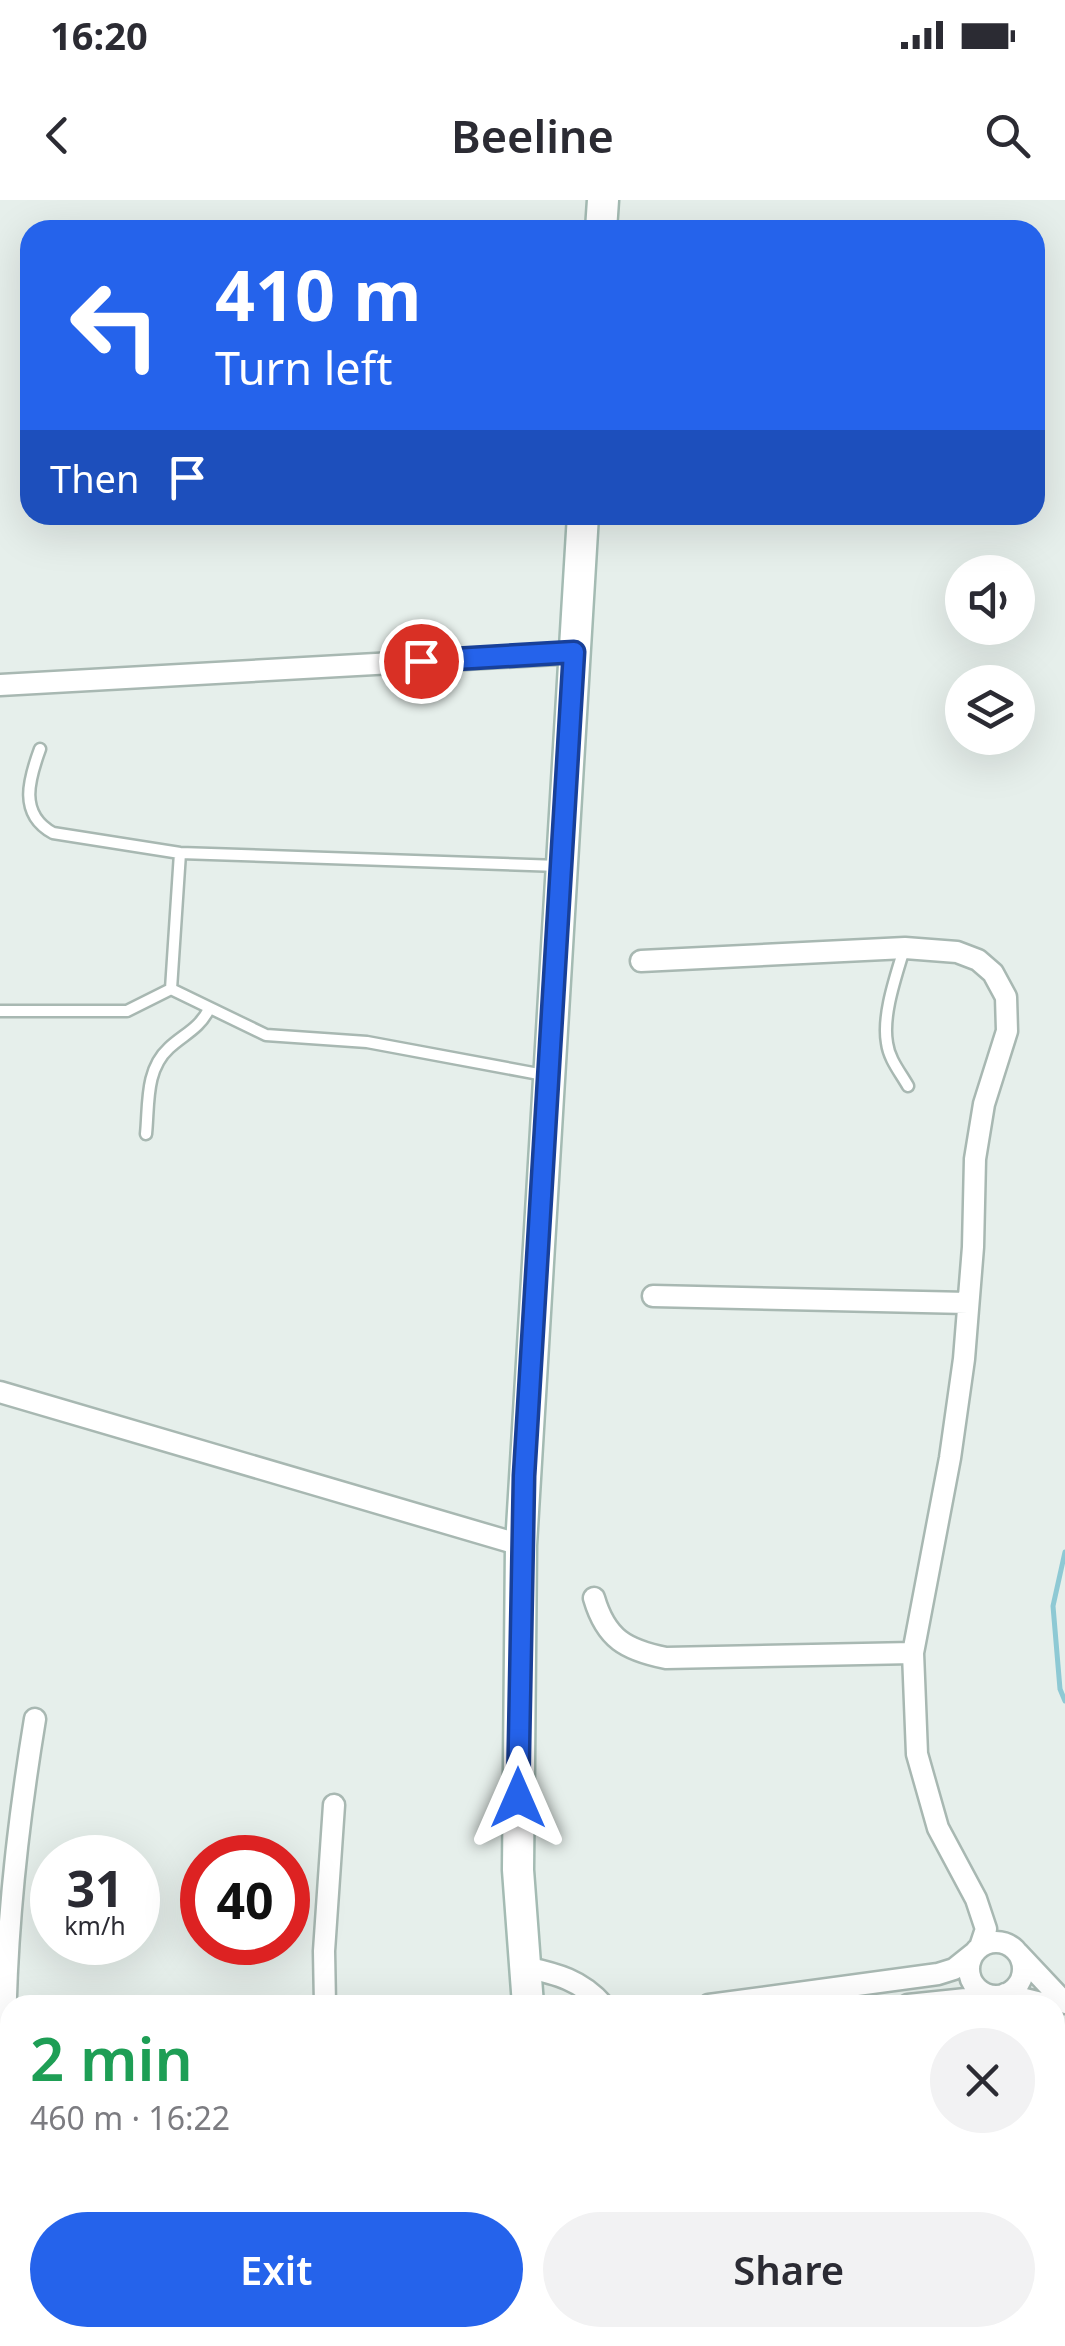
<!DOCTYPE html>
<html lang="en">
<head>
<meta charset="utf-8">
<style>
  :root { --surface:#fff; --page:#f2f2f3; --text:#2b2b33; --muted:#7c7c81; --accent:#2563eb }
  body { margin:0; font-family:"Noto Sans",sans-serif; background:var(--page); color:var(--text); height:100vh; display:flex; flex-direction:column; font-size:38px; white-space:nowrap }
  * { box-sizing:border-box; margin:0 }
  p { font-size:32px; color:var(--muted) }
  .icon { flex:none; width:55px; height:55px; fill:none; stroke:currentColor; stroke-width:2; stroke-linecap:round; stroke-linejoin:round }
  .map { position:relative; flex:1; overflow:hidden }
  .drawer { position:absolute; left:0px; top:1795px; width:1065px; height:352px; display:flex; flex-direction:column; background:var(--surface); border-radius:30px 30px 0 0; box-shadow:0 10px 40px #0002 }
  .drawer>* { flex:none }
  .banner { position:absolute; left:20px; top:20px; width:1025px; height:305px; border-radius:30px; box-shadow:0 10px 40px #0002; background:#2563eb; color:#fff; overflow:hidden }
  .fabs { position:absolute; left:945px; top:355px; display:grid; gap:20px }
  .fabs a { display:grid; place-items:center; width:90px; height:90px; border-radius:50%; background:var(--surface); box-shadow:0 10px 40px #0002; font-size:50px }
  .speed { position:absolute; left:30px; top:1635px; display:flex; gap:20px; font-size:50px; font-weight:700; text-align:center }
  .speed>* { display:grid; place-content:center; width:130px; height:130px; border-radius:50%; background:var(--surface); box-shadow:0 10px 40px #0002; line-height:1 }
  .speed small { font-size:25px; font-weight:400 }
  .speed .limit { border:15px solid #d22; background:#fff; color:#111 }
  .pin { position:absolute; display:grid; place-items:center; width:85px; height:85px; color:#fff; margin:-42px; border:5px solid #fff; border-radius:50%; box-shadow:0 2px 10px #0007 }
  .me { position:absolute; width:110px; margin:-55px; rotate:0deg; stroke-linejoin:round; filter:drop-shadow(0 0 8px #0008) }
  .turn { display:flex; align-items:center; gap:35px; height:210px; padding:0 30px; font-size:45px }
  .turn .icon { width:130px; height:130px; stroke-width:2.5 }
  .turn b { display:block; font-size:70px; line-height:85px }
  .then { display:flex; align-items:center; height:95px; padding:0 30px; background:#0003; gap:20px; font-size:38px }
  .round { display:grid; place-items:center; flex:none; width:105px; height:105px; border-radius:52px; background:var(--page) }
  .head { display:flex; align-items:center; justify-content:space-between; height:170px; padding:0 30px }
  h1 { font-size:60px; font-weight:600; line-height:75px; color:#1e9e55 }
  .action { display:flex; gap:20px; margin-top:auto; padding:20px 30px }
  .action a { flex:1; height:115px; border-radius:60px; background:var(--accent); color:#fff; font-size:40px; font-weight:600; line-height:115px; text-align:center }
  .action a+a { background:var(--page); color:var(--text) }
  .status { display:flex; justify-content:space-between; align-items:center; height:70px; padding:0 50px; background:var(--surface); direction:ltr }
  .status svg { height:28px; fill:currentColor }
  header { display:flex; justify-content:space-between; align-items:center; height:130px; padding:0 30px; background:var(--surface); font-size:45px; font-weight:600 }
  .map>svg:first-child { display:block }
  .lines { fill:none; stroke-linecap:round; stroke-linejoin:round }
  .stream { stroke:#8ec9d4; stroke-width:5 }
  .lane-casing { stroke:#a8b8b2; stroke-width:15 }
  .street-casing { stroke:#a8b8b2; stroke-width:25 }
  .secondary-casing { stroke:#a4bbb3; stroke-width:35 }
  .lane { stroke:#fff; stroke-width:10 }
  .street { stroke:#fff; stroke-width:20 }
  .secondary { stroke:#fff; stroke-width:30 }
  .route-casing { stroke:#184099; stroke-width:25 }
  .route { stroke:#2563eb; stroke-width:18 }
</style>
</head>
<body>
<div class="status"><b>16:20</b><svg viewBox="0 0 49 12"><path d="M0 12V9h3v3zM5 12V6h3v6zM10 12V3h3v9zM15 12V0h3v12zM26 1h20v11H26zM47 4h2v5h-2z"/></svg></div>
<header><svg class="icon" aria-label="back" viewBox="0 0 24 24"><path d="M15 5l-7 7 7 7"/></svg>Beeline<svg class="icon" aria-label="search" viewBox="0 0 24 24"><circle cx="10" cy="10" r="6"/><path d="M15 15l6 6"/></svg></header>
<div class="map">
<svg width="1065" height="2146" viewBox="0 0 1065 2146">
  <rect width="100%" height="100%" fill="#e6efeb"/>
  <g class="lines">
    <path class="stream" d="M1065,1352L1053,1406L1060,1489L1065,1501"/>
    <g class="lane-casing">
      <path id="lane" d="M40,549C29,579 18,614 53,633L180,653L559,666
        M904,749C896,776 882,815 887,843C889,859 900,872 908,886
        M171,789L180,653
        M0,811H127L171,789L266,835L367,842L544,875
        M146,934C149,904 145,870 169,848C184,834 199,829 209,809"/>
    </g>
    <g class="street-casing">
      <path id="street" d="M0,485L574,453
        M641,761L905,748L957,752L978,760L993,773L1006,797L1007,831L984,904L975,959L973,1047L964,1159L950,1258L913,1453L917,1554L938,1628L976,1699L986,1729L980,1747
        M653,1096L968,1103
        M0,1192L521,1345
        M594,1398C606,1439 626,1450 666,1458L913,1453
        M969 1769a27 27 0 1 1 54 0a27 27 0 1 1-54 0Z
        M1018,1753L1065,1803
        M525,1767C557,1774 581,1780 603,1805
        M1005,1794L1049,1805
        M325,1805L324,1751L334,1605
        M709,1805L938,1774L954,1769L974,1753
        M908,1805L995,1796
        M7,1915C0,1787 14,1646 35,1519
        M0,1969L10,1970
        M1055,2075L1065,2068
        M48,2138L50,2146
        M368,2138L370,2146
        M878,2146L901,2138"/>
    </g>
    <g class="secondary-casing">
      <path id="secondary" d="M601,30L603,0
        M528,1805L518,1670L521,1345L583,315
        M583,2138L585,2146"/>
    </g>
    <use href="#lane" class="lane"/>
    <use href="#street" class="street"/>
    <use href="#secondary" class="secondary"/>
  </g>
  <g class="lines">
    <g class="route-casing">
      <path id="route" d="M421,461L574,452L524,1276L518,1598"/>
    </g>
    <use href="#route" class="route"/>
  </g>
</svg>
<div class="fabs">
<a><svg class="icon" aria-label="sound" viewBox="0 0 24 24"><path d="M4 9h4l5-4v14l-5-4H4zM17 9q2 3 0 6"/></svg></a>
<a><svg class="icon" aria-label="layers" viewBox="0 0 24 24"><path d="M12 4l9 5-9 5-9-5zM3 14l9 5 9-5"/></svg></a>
</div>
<div class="speed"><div>31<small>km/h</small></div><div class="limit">40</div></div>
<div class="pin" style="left:421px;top:461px;background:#d93025"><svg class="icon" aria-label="arrive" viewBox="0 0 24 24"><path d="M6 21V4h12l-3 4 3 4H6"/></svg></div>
<svg class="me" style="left:518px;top:1598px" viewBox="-20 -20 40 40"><path d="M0-17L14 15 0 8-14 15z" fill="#2563eb" stroke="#fff" stroke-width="4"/></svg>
<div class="banner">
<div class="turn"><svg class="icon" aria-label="left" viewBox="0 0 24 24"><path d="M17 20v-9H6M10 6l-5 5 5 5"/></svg><div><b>410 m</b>Turn left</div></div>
<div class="then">Then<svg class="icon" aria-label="arrive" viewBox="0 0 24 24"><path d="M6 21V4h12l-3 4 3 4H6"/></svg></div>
</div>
<section class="drawer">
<div class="head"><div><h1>2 min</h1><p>460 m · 16:22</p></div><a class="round"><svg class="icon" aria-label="close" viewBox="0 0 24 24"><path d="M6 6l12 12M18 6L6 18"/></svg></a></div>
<div class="action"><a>Exit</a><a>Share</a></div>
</section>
</div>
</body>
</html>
